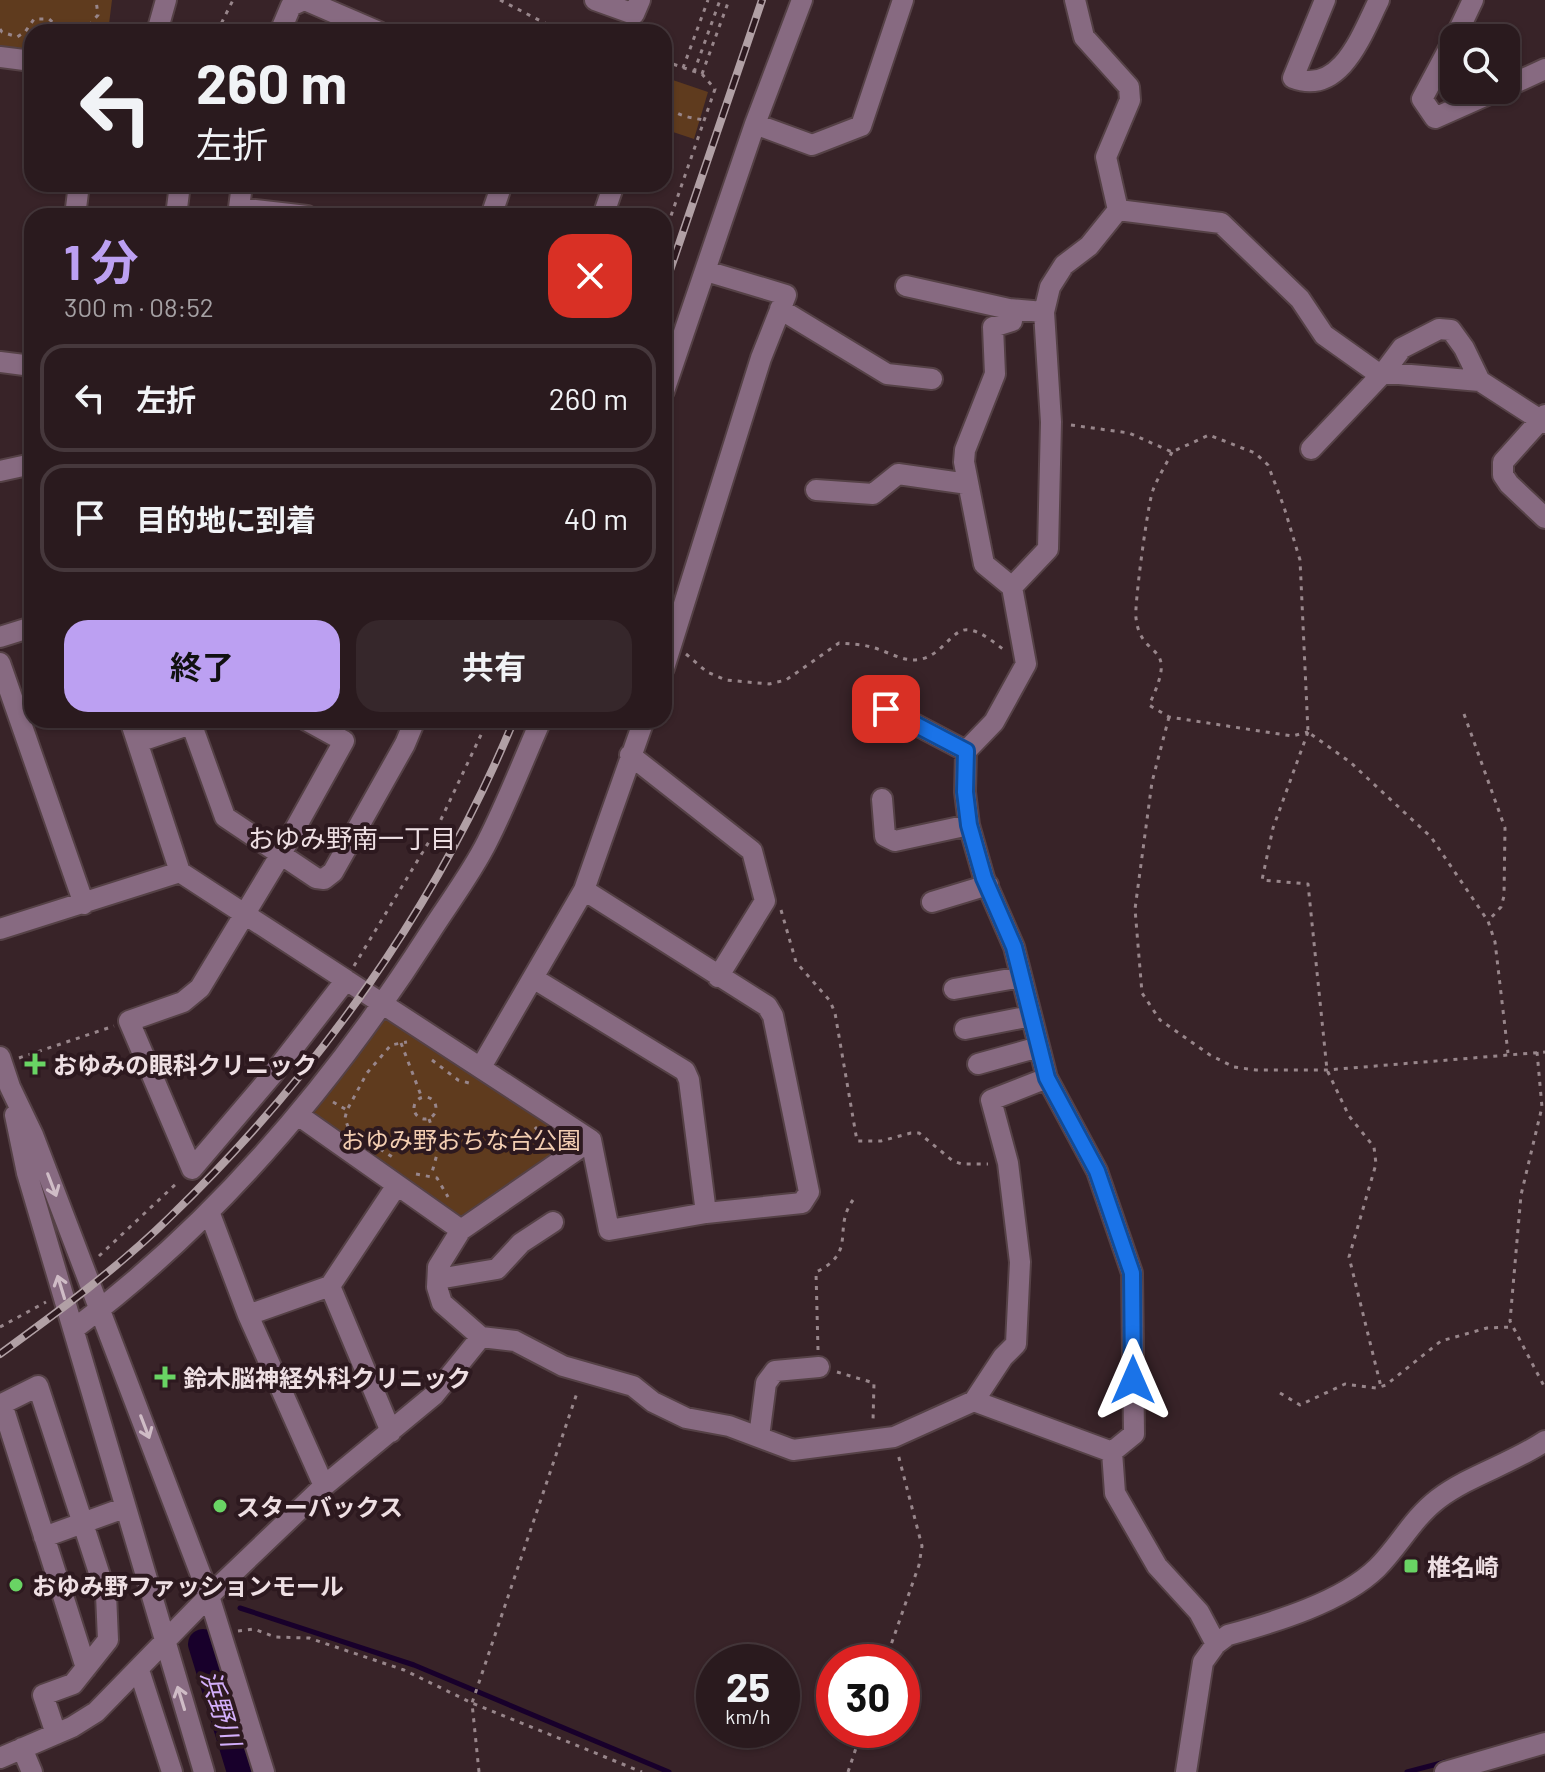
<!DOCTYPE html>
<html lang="ja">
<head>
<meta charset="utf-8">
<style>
  :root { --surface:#2a1a1e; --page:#36272b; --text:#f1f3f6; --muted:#a5a1a4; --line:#46383c; --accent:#bca0f2 }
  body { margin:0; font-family:Barlow,"Noto Sans JP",sans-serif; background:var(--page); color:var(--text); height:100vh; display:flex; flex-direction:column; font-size:30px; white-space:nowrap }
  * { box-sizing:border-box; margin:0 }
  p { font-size:26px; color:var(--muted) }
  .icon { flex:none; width:44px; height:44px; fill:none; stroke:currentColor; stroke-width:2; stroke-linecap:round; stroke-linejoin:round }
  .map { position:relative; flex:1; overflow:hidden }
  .details { position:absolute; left:24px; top:208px; width:648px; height:520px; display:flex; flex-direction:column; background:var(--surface); border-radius:24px; box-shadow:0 2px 6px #0004,0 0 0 2px var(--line) }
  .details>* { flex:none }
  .hud { position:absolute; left:24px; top:24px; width:648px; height:168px; border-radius:24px; box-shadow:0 2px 6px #0004,0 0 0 2px var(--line); background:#2a1a1e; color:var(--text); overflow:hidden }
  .tools { position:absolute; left:1440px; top:24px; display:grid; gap:16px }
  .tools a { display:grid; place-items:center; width:80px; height:80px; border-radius:16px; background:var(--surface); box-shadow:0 2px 6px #0004,0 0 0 2px var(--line); font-size:40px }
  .speed { position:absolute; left:696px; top:1644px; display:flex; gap:16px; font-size:40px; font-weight:700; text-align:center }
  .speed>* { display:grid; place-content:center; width:104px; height:104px; border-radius:50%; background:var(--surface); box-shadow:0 2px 6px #0004,0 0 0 2px var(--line); line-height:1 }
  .speed small { font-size:20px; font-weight:400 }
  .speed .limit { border:12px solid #d22; background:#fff; color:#111 }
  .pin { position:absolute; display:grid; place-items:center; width:68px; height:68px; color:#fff; margin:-34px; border-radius:16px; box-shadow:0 4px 12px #0006 }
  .me { position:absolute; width:88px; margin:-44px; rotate:0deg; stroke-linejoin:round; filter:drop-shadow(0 0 6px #0008) }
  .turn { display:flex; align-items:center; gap:28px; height:168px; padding:0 40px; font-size:36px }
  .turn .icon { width:104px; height:104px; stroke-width:2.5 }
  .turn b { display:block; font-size:56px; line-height:68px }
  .round { display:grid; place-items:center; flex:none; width:84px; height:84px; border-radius:24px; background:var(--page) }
  .headline { display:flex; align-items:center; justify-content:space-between; height:136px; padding:0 40px }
  h1 { font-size:48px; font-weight:700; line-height:60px; color:var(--accent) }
  .primary-button { display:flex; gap:16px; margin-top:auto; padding:16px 40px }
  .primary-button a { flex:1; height:92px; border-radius:24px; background:var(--accent); color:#111; font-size:32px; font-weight:700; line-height:92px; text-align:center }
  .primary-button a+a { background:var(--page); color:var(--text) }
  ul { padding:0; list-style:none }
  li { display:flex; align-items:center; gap:24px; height:108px; margin:0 16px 12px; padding:0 24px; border:4px solid var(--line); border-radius:24px }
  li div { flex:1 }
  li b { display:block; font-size:30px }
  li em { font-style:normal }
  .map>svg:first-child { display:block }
  .green { fill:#5f3b1e }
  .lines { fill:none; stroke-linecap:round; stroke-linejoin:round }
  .stream { stroke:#18002b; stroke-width:5 }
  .river { stroke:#18002b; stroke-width:30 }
  .minor-casing { stroke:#554146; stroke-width:24 }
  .path { stroke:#98868b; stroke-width:3; stroke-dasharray:4 6; stroke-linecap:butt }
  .minor { stroke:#876a81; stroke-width:20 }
  .rail-casing { stroke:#b1a0a5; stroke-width:8 }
  .rail { stroke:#2d191f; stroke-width:5; stroke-dasharray:15; stroke-linecap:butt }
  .oneway { stroke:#cfbcc6 }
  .route-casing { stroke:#114b97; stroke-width:20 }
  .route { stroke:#1a73e8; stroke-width:14 }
  .poi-dot { fill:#69d464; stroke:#2d191f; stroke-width:3 }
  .labels { text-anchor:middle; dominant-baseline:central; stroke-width:8; stroke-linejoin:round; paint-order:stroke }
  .poi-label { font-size:24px; font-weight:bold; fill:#eedfe3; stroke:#2d191f; text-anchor:start }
  .park-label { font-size:24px; fill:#f3ceb2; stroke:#2d191f }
  .neighbourhood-label { font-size:26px; fill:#eedfe3; stroke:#2d191f }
  .water-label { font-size:26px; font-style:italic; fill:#d3affb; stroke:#2d191f }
</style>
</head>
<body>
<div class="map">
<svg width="1545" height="1772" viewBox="0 0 1545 1772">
  <rect width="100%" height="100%" fill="#382328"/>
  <path class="green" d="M0,0H112L108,32H32V51L0,47Z
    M664,77L708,92L694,139L664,129Z
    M389,1013L582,1138L461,1221L311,1117Z"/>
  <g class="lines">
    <path class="stream" d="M240,1608L414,1665L669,1772
      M1407,1772L1445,1762"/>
    <path class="river" d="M203,1644L242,1772"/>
    <g class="minor-casing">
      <path id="minor" d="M305,0L379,32
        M595,0L634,14L640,0
        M1075,0L1084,37L1129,87L1130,100L1106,157L1118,210L1221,223L1300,299L1324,335L1376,372L1480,381L1545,423
        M1325,0L1293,78C1341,96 1362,34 1379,0
        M157,32L166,0
        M280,32L291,6L304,0
        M1455,38L1473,0
        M1454,39L1422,99L1435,118L1498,90
        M0,57L32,61
        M1506,87L1545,69
        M755,124L812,145L861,126L903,0
        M239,208L307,216
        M75,216L79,184
        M176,216L180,184
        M238,216L242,184
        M491,216L502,184
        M603,216L614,184
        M906,286L1009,309L1044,312
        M780,309L887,374L932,379
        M1009,309L1012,321L993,327L995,374L965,450L964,462L984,564L1012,587
        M0,362L32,366
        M664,391L755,124L802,0
        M1545,415L1503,462V475L1509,484L1545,518
        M1311,449L1384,372L1402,348L1439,329L1451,330L1464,348L1480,381
        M0,471L32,464
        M816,490L873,494L898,474L968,484
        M0,637L32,627
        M0,663L84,904
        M664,668L761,358L786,295L706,271
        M886,709L966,751
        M130,720L180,872L346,980L273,1074L192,1169L129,1021L183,1002L200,988L281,854L344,741L306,720
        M190,720L225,817L316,878L324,879L333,872L405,744L415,720
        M138,742L191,724
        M630,755L752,851L765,901L718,977
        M882,799L885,836L895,841L969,825
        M932,902L988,885
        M0,929L180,872
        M533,978L685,1071L689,1080L706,1213
        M346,980L591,1140L609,1230L706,1213L802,1203L809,1192L773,1016L767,1006L584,890
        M954,989L1021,977
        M965,1029L1031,1016
        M0,1057L10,1087L33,1135L209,1596L264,1772
        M978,1064L1039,1047
        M481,1067L584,890L644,720
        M1047,1078L1014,947L984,878L969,825L965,792L966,751L994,722L1026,664L1012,587L1048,549L1051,422L1044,312L1050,287L1064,265L1089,246L1118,210
        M15,1115L27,1173L204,1772
        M298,1115L461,1230
        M591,1140L461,1230L438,1267L437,1287L442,1303L481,1337L515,1341L563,1366L633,1386L653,1402L686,1418L729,1426L793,1450L894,1437L974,1401L1003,1357L1016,1344L1020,1262L1008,1163L991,1100L1047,1078L1097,1171L1132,1273L1134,1434L1112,1452L974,1401
        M210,1214L248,1315L324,1486
        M438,1279L497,1269L521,1243L553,1222
        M330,1286L391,1432
        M248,1315L330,1286L397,1185
        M74,1329C217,1222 333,1084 429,934C448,904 471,874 487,842C507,803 523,761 541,720
        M759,1437L766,1383L775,1371L819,1367
        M1112,1452L1115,1493L1157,1566L1199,1612L1216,1644
        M44,1537L124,1508
        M139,1670L172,1772
        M56,1734L43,1695L73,1684L108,1640L106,1594L38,1386L2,1404L86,1668
        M22,1748L32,1772
        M0,1758L72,1727L96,1712L209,1596L324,1486L434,1395L481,1337
        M1186,1772L1203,1662L1216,1644L1228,1635C1275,1622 1342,1602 1377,1568C1399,1546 1413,1518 1438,1499C1470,1475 1511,1464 1545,1441
        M1445,1772L1545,1743"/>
    </g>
    <path class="path" d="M500,0L562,32
      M0,29L2,32L17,37L25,32L34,19H49L60,29L70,32
      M71,32L86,29L98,15L96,0
      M217,32L233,0
      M664,61L702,74L715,89L664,236
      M683,68L708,0
      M694,72L720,0
      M702,74L729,0
      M664,100C673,116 687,117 704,120
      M1071,425L1129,433L1172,452L1209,435L1255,453L1268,465L1284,507L1300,560L1308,732L1350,762L1431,837L1488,921L1495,942L1508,1053
      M1172,452C1166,465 1158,477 1153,490C1148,502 1134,606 1136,618C1141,663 1181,638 1149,705L1169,717L1292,736L1308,732
      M686,654L707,672L726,680L769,684L786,680L839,643C850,644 861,644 871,647C884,650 898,659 912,660C942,661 951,626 970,630C982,632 993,642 1003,649
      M1464,714L1505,828L1504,896L1501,907L1488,921
      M1169,717L1152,782L1135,909L1142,993L1160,1020L1210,1055L1234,1067L1256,1070H1327L1545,1052
      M1308,732L1273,828L1262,880L1308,884L1327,1070L1349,1116L1374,1147L1376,1164L1349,1257L1381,1387
      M781,910L796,962L830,1001L835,1013L857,1141H881L911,1133H919L953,1161L962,1164H988
      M354,966L436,830L488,720
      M401,1043L422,1098
      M1537,1052L1542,1107L1521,1195L1510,1321L1545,1388
      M19,1058L114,1026
      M432,1060L458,1080L469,1083
      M414 1108a11 11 0 1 1 22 0a11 11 0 1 1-22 0Z
      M333,1102L347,1110
      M429,1119L439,1147L431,1176
      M348,1127L345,1118L347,1110L367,1073L391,1045L407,1042
      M535,1127L544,1138L547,1134
      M380,1149L394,1158
      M416,1174L437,1178L448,1197
      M99,1256L178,1182
      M0,1327L46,1302
      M818,1350L816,1272C858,1252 832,1229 853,1200
      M837,1372L874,1383L873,1421
      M1280,1393L1300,1405L1345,1384L1376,1388L1386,1385L1441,1341L1487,1328L1514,1327
      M238,1631L254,1629L275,1637L309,1638L404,1670L472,1703L642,1772
      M885,1662L919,1565L922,1546L898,1454
      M479,1772L472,1703L578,1390
      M848,1772L862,1730"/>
    <use href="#minor" class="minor"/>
    <g class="rail-casing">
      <path id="rail" d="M664,288L762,0
        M0,1354C59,1311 118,1268 170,1217C315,1077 437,907 514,720"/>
    </g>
    <use href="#rail" class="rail"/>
  </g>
  <defs><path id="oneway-shaft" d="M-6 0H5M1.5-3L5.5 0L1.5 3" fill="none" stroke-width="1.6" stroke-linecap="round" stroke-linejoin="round" transform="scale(2)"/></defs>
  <g class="oneway">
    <use href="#oneway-shaft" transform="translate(52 1185) rotate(69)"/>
    <use href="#oneway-shaft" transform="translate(61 1287) rotate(-107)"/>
    <use href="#oneway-shaft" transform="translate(145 1427) rotate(69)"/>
    <use href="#oneway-shaft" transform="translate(181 1698) rotate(-107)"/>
  </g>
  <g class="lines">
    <g class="route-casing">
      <path id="route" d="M886,709L966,751L965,792L969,825L984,878L1014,947L1047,1078L1097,1171L1132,1273L1133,1380"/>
    </g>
    <use href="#route" class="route"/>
  </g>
  <g class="poi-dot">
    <path d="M31 1052h8v8h8v8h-8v8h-8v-8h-8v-8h8z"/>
    <path d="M161 1365h8v8h8v8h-8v8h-8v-8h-8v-8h8z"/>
    <circle cx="220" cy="1506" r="8"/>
    <rect x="1403" y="1558" width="16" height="16" rx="4"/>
    <circle cx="16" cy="1585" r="8"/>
  </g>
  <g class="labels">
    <g class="poi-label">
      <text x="53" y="1064">おゆみの眼科クリニック</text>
      <text x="183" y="1377">鈴木脳神経外科クリニック</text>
      <text x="236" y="1506">スターバックス</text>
      <text x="1427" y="1566">椎名崎</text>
      <text x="32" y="1585">おゆみ野ファッションモール</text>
    </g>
    <g class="park-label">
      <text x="461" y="1139">おゆみ野おちな台公園</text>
    </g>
    <g class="neighbourhood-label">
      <text x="352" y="837">おゆみ野南一丁目</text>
    </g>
    <g class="water-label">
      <text transform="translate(222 1708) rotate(73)">浜野川</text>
    </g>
  </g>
</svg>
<div class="tools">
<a><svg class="icon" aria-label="search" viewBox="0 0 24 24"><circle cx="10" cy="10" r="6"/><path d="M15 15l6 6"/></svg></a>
</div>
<div class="speed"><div>25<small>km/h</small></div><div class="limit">30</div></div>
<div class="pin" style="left:886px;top:709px;background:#d93025"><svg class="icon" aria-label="arrive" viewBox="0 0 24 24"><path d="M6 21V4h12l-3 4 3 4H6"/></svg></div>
<svg class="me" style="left:1133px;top:1380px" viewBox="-20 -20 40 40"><path d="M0-17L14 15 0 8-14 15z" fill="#1a73e8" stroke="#fff" stroke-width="4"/></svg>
<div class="hud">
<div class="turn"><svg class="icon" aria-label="left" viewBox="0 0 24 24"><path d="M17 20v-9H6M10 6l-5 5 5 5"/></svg><div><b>260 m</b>左折</div></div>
</div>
<section class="details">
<div class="headline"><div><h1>1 分</h1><p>300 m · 08:52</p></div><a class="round" style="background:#d93025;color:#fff"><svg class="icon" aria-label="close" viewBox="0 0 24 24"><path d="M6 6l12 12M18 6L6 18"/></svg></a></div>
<ul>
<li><svg class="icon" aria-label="left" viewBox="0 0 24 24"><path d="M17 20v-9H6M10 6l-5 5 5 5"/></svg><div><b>左折</b></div><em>260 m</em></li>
<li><svg class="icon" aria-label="arrive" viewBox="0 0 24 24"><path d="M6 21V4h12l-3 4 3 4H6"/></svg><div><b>目的地に到着</b></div><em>40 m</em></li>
</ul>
<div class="primary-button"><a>終了</a><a>共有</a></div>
</section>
</div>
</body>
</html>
